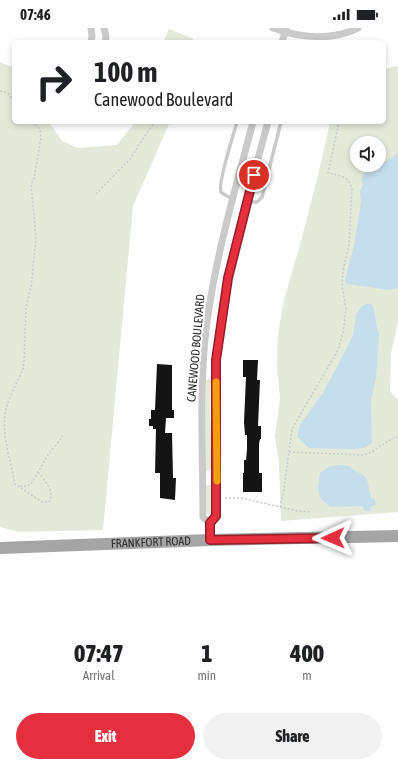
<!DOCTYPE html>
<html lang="en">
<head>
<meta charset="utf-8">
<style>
  :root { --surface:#fff; --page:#f2f2f2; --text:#202124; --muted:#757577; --accent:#e52e3e }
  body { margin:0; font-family:"Asap Condensed",sans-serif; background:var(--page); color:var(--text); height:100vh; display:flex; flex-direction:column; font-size:15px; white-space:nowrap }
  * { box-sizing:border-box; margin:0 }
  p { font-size:13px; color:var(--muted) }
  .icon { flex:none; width:22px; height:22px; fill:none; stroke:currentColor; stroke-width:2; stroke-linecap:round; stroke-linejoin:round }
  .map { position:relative; height:599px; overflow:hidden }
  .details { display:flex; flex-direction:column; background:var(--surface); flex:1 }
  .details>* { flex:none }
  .top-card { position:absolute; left:12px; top:12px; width:374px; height:84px; border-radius:6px; box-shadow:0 2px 6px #0003; background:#fff; color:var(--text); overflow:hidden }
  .fabs { position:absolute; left:350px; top:108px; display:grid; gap:8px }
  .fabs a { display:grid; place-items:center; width:36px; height:36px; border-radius:50%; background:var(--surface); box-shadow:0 2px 6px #0003; font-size:20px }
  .pin { position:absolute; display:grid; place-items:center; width:34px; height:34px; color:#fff; margin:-17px; border:2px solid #fff; border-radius:50%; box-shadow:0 1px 4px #0007 }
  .me { position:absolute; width:44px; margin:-22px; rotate:269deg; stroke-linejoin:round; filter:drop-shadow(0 0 3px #0008) }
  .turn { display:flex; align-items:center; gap:14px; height:84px; padding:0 16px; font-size:18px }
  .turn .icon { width:52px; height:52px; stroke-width:2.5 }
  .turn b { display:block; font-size:28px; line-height:34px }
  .eta { display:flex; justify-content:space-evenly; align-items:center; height:68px; text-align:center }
  .eta b { font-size:24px; font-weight:800; line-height:28px }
  .button { display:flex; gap:8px; margin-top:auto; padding:8px 16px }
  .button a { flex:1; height:46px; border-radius:24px; background:var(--accent); color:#fff; font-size:16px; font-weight:800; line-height:46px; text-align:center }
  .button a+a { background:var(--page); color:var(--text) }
  .status { display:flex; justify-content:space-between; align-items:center; height:28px; padding:0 20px; background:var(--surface); direction:ltr }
  .status svg { height:11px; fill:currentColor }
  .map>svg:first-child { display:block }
  .green { fill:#e3eada; fill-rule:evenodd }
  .water { fill:#c6ddeb }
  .building { fill:#141414 }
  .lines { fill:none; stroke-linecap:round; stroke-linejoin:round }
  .path { stroke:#cacaca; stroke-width:1.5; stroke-dasharray:2 2; stroke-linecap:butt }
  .service { stroke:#cacaca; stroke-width:3.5 }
  .minor { stroke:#cacaca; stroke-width:7 }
  .primary { stroke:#a5a5a5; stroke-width:12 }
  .route-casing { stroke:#951e28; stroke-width:10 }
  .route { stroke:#e52e3e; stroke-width:7 }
  .slow { stroke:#f59e0b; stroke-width:7 }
  .labels { text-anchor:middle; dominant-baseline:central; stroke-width:4; stroke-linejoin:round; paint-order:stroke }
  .street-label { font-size:12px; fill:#2d2d2d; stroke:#fff }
</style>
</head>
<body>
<div class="status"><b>07:46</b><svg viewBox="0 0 49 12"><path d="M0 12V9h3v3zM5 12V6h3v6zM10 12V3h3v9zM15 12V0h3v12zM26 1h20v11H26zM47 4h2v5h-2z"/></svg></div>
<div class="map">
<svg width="398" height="599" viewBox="0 0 398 599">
  <rect width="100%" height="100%" fill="#fff"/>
  <path class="green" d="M169,1L192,10L195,14H163Z
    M0,34L14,40V94H49L62,113L78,120L117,117L135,94H170L133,178L103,502L19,504L0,499Z
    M398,38V293L391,326L390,363L398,372V484L281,493L279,435L275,409L280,370L277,339L278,305L284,272L301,213L320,139L330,94H384V42L392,39ZM357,115H379V137H357Z
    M209,351L211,352L210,384L212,441L207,443L206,441L205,431L206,352Z
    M208,457H211L213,461V483L212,485L209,486L207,485L206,458Z"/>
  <path class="water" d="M398,125V260L389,262L347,256L345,252L354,217L361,175L360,163L363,157L361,151C365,147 364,142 367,137H379V131L384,134C389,132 393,128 398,125Z
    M366,276H371C377,283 374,295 379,305L376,349L371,372L372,415L364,420L350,421L309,420L297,409L300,397L323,365L353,308L356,287L362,278Z
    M342,437L349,438L355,443L362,446L367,451L371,470L375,471L376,477L372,478L370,483H365L362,478L330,479L321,471L318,460L320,445L330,438Z"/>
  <path class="building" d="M243,332H258L257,352H260L258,398H261V411H260L259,416V445H262V464H243V445H244V432H246L247,421V407H245L244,394L246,349H243Z
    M157,336L172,337V382H174V390H166L165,405H172L173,450H176L175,472L160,470V445H155L156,401H153V398H149V391H151V382H155Z"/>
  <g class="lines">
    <path class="path" d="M0,63C7,64 11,67 14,74
      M32,94L40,101L41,110L34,150L31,157L36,210L31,259L26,279L24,334L23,341C18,353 6,374 5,386C2,410 11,433 15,456L42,474H49C56,464 44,452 38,444
      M96,166L130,131L142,112L155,94
      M289,424L363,427C377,424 385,412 398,409
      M20,458H27L31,456L48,427L63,408
      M225,470H241L298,483L311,484
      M280,479L284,462L292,401L338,322L343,305L346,281L342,258L343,243L349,216L352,161C348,147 340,148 328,145L339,94"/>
    <path class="service" d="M232,170C229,169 224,167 221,164C217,158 234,104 237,94
      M246,174H257L262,169L281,94"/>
    <path class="minor" d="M91,0L92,8L91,14
      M104,0L106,9L105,14
      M273,0C300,10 332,13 358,0
      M282,14L286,1
      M210,495L203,489C203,426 199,363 206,301C215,230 235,162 253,94
      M210,512V495L217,488L216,332L228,250L246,174L268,94"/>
    <path class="primary" id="s1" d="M0,520L210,512L398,508"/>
  </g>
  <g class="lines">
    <g class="route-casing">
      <path id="route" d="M254,147L228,250L216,332V488L210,495V512L333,510"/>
    </g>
    <use href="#route" class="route"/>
    <path class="slow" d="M216,354L217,453"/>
  </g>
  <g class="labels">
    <g class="street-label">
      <text transform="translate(196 320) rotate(-85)">CANEWOOD BOULEVARD</text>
      <text stroke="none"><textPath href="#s1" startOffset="151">FRANKFORT ROAD</textPath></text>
    </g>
  </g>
</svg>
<div class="fabs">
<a><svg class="icon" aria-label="sound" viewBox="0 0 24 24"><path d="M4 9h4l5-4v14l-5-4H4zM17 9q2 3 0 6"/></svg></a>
</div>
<div class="pin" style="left:254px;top:147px;background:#d93025"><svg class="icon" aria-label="arrive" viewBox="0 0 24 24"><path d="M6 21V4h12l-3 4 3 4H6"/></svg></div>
<svg class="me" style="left:333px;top:510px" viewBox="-20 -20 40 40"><path d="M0-17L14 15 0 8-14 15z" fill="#e52e3e" stroke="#fff" stroke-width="4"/></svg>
<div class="top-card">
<div class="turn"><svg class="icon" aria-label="right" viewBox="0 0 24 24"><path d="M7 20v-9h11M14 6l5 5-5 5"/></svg><div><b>100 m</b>Canewood Boulevard</div></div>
</div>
</div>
<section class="details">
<div class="eta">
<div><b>07:47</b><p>Arrival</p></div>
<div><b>1</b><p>min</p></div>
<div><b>400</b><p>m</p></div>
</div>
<div class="button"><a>Exit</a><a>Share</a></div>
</section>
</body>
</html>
